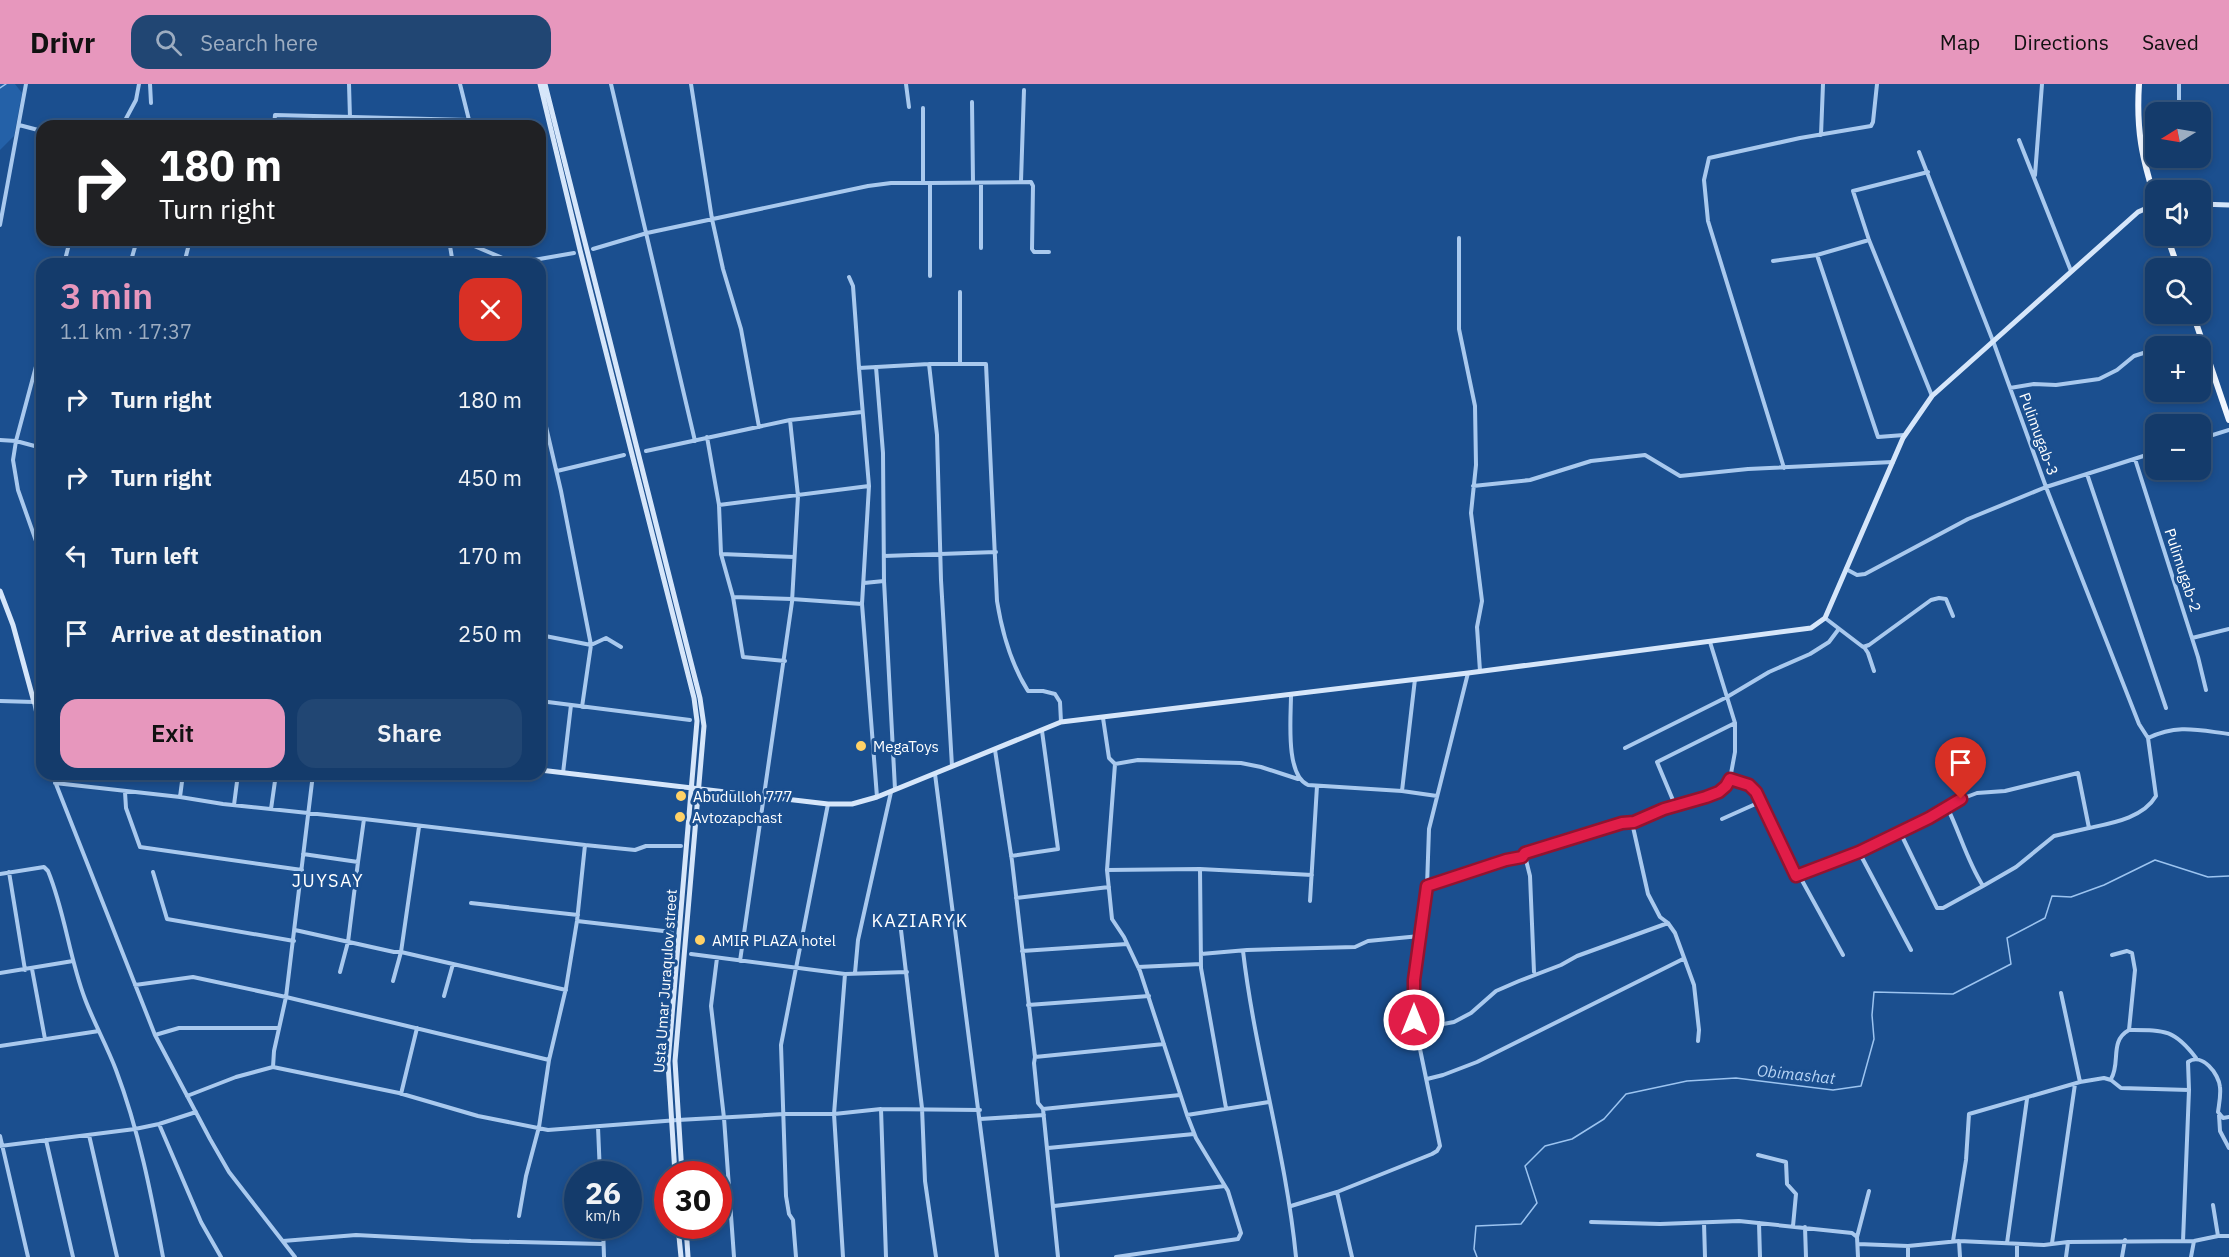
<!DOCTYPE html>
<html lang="en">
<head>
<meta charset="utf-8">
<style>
  :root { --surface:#143b6b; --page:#214673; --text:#f1f3f6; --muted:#9dadc1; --line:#33557e; --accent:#e797bd }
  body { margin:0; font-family:"IBM Plex Sans",sans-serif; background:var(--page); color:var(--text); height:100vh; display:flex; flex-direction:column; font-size:22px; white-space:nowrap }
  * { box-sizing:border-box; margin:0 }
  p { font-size:20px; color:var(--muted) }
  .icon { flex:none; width:33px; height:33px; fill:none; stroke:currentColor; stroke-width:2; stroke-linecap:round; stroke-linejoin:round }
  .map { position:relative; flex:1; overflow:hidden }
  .details { position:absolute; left:36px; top:174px; width:510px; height:522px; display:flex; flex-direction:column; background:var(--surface); border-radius:18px; box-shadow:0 3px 9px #0003,0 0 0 2px var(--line) }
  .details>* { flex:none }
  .top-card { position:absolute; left:36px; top:36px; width:510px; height:126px; border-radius:18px; box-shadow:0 3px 9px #0003,0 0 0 2px var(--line); background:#202124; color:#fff; overflow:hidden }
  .needle { width:39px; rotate:259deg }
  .tools { position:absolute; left:2145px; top:18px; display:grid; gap:12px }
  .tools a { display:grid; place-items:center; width:66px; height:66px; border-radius:12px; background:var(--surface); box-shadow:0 3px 9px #0003,0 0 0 2px var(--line); font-size:30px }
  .speed { position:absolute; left:564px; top:1077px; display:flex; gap:12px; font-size:30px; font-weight:700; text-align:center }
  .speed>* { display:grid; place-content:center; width:78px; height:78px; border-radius:50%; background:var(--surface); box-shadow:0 3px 9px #0003,0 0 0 2px var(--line); line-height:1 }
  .speed small { font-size:15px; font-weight:400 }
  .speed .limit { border:9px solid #d22; background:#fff; color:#111 }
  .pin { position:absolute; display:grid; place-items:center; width:51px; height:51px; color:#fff; margin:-62px -26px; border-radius:50% 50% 50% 0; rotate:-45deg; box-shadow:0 0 6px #0007 }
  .pin .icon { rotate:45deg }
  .me { position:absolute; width:66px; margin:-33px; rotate:0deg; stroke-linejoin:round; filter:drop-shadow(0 0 4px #0008) }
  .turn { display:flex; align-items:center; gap:21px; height:126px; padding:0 24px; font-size:27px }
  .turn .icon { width:78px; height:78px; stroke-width:2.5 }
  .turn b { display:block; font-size:42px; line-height:51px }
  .round { display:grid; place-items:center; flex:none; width:63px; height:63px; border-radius:18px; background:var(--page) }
  .head { display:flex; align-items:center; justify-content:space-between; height:102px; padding:0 24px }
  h1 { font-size:36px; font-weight:600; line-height:45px; color:var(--accent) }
  .action { display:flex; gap:12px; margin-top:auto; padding:12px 24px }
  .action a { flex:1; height:69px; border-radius:18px; background:var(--accent); color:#111; font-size:24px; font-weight:600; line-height:69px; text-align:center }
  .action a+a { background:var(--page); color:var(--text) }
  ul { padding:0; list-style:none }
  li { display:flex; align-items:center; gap:18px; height:78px; padding:0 24px }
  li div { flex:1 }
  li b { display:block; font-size:22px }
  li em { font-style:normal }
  header { display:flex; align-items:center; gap:36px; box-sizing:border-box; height:84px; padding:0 30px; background:var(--accent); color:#111 }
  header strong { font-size:28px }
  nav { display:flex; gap:33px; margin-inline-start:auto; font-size:21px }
  .search { width:420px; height:54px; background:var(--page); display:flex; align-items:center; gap:15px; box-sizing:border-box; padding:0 21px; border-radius:18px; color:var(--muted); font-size:22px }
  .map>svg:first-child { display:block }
  .green { fill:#2461a8 }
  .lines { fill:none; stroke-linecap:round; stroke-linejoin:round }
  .stream { stroke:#9cc4f0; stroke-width:1.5 }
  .street { stroke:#a9c9ee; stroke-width:4 }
  .secondary { stroke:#d6e6fa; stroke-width:5 }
  .primary { stroke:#f0f6ff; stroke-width:6 }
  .route-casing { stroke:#92132f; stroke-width:15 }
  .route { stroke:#e11d48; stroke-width:10 }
  .poi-dot { fill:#ffd166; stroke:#1b4f8f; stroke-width:2 }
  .labels { text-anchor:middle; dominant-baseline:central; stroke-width:6; stroke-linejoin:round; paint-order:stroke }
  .street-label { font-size:15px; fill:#fff; stroke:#1b4f8f }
  .poi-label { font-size:15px; fill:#fff; stroke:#1b4f8f; text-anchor:start }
  .water-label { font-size:16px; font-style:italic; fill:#b5d3f5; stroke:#1b4f8f }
  .quarter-label { font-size:18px; letter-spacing:1.5px; fill:#fff; stroke:#1b4f8f }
</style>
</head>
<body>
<header>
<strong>Drivr</strong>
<div class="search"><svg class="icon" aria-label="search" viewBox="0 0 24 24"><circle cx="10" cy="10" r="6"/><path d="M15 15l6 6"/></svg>Search here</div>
<nav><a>Map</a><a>Directions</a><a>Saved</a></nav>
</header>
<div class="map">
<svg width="2229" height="1173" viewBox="0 0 2229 1173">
  <rect width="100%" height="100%" fill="#1b4f8f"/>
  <path class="green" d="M0,0H15L22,9L14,52L0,66Z"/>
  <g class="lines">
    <path class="stream" d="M0,4L6,0
      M1477,1173L1474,1165L1476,1142L1521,1140L1537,1119L1525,1082L1545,1062L1572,1055L1604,1035L1626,1010L1687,997L1736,994L1833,1006L1861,1002L1874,955L1872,931L1874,908L1953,910L2011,880L2007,854L2045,834L2052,812L2071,813L2104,801L2155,776L2208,793L2229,792"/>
    <path class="street" d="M150,0L151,19
      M349,0L350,34
      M611,0L695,357
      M691,0L712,135L723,185L741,245L759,343
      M906,0L909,23
      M972,18L973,98
      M2179,28V0
      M19,41L42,47
      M122,42L136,16L139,0
      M274,42L275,31L469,36L460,0
      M1821,51L1823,0
      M2019,56L2071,187
      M540,63L546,61
      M1919,68L1993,257L2046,403L2139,640L2148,654
      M1928,88L1853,107L1869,156L1932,312
      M2035,91L2042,0
      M1021,97L1024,6
      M923,99V24
      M930,99L1031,98L1033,102L1032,165L1034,168H1049
      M0,141L26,0
      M1459,154V245L1475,322L1476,381L1471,429L1482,517L1477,543L1480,587
      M449,156L453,180
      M460,156L505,175L522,178L574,169
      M981,164V99
      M593,165L647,149L868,102L891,99H930V192
      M1817,171L1878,353L1904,351
      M1773,177L1817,171L1869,156
      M64,180L70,156
      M130,180L137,156
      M184,180L190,156
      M849,193L853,202L859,284
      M42,260L16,357L13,376L18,406L42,474
      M2165,262L2200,252
      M929,280L937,351L941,496L952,682
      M960,280V208
      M876,283L883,369L884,497L895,705
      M2010,304L2034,300L2056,301L2099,295L2117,286L2134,272L2156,265
      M540,317L561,407L591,561L606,554L621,563
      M707,353L719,421L721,470L733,513L743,573L785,577
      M2200,355L2229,346
      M0,356L16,357L42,364
      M646,367L790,336L862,328
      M2135,375L2198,573L2206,606
      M1784,384L1708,137L1704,96L1709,74L1800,54L1871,42L1873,38L1877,0
      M557,387L624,371
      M2087,390L2166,624
      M1473,402L1530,396L1591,377L1645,371L1680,392L1748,385L1893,378
      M719,421L869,402
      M721,470L794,473
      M884,472L996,468
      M1846,485L1857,491L1865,490L1968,435L2046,403L2156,368
      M864,499L884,497
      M733,513L792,515L862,520
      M1825,534L1863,563L1869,561L1931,516L1939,514L1946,515L1953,532
      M540,551L591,561L582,623
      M2192,554L2229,545
      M1864,563L1868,569L1874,587
      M1468,589L1429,745L1427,802L1506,776L1518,773L1526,776L1530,792L1534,888
      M1291,611C1291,633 1285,691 1308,701L1402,707L1437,712
      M0,617L34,618L42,656
      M540,617L690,636
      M1103,634L1109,674L1115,680L1107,786L1112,835L1124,853L1140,887L1187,1031L1196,1054L1228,1107L1241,1149L1238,1155L1116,1173
      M1625,664L1727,613L1769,588L1810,570L1829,558L1838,546
      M995,666L1012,777L1035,973L1034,979L1038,1019L1043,1025L1058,1173
      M1115,680L1138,676L1241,679L1261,683L1298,695
      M563,689L571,621
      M52,690L155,951L210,1055L229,1088L295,1173
      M935,690L997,1173
      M1730,695L1749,701L1756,708L1796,792L1859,768L1929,733L1961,715L1977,709L2005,707L2078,689L2089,744L2054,752L2016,783L1983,802C1967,777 1960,749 1947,723
      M55,699L180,713L223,720L364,735L358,778
      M1402,707L1415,595
      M125,708L126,724L140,763L302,786
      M180,713L183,690
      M877,713L862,520L869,402L859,284L929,280H986L997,517C1002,548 1011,580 1028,607H1043L1055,610L1060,618L1061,638
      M234,721L238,690
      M1675,721L1657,678L1735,639
      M271,725L276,690
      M364,735L585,761L577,837L566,904L549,976L539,1043L526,1092L519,1132
      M1722,735L1760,718
      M2089,744C2112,739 2143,734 2156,712L2148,654C2178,640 2197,646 2229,650
      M1900,748L1937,824H1943L1983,802
      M585,761L635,766L646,762H681
      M1859,768L1911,866
      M303,770L358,778L348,858L340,888
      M1011,772L1058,765L1042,647
      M1522,773L1525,769L1622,739L1634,738
      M1200,785L1201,884L1226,1024
      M1107,786L1200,785L1312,791
      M9,788L25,886
      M153,788L167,835L294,857
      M0,790L44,783L48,787C65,828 69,873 85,915C94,939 107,962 116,986C139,1047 151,1109 163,1173
      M1799,791L1843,871
      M1016,814L1109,803
      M1310,817L1317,702
      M471,819L578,831
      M577,837L672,848
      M295,846L394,868H401L419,743
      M901,846L922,1024L925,1097L936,1173
      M1022,867L1127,860
      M1243,867C1255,970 1286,1070 1296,1173
      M691,870L845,890L907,888
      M1201,870L1247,866L1355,863L1368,857L1420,852
      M2112,871L2127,867L2132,869L2135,886L2129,946
      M717,874L711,922L724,1034L734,1173
      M740,877L792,518L798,412L790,336
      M1138,883L1201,880
      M32,885L45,955
      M0,889L73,877
      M855,889L858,856L891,708
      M393,897L401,868L566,906
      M135,901L193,893L286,913L549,976
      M2061,909L2080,998
      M444,912L453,880
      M1028,921L1149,912
      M1416,945L1454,938L1471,929L1496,907L1519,897L1561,881L1577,872L1668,839
      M155,951L179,944H279
      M1698,957L1699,946L1694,901L1675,849L1668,839L1660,833L1648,810L1633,743L1634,738L1643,732L1719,708L1730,695L1735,668V639L1710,558
      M0,962L99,947
      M1035,973L1164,960
      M273,983L274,967L286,913L313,690
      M1427,995L1443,991L1477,978L1683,875
      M2111,995C2121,979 2109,957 2129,946C2164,946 2174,945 2196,974
      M2189,1006L2188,978C2202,968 2219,990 2220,1003C2221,1012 2219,1020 2218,1028L2223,1034L2229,1033
      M401,1010L417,944
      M187,1012L236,993L273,983L399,1009L478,1032L548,1046L678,1036L784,1030H834L881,1025L980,1026
      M881,1025L886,1173
      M1043,1025L1180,1011
      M1187,1031L1269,1018
      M2219,1031L2220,1047L2229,1064
      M980,1035L1044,1031
      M159,1040L201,1138L221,1173
      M598,1043L600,1090
      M89,1051L117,1173
      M0,1052L28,1173
      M46,1056L73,1173
      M0,1062L135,1045L159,1040L196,1028
      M1048,1064L1194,1050
      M1758,1071L1786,1078L1787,1100L1796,1110L1793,1142
      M1337,1108L1352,1173
      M2213,1121L2218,1152
      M1054,1122L1225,1102
      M1291,1122L1337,1108L1432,1070L1437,1067L1440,1062L1414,936V896L1427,802
      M1591,1138L1660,1140L1739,1137L1852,1149L1857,1153L1858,1173
      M1704,1139L1705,1173
      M1759,1139L1760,1173
      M603,1142L604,1173
      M1805,1143L1806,1173
      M1857,1153L1869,1107
      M283,1157L356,1151L471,1157L603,1160
      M1953,1157L1966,1076L1969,1030L2080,998L2104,994L2111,996L2121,1004L2189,1006L2183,1157
      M1959,1157L1960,1173
      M2007,1159L2027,1015
      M2052,1159L2075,1000
      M1858,1160L1908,1162L1959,1157L2044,1161L2068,1158L2194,1157L2218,1152H2229
      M1908,1162V1173
      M796,1173L793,1136L789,1130L786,1112L781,961L828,720
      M843,1173L834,1030L845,890
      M2017,1173V1160
      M2066,1173L2068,1158
      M2122,1173L2125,1156
      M2191,1173L2194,1157"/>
    <path class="secondary" d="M540,0L580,166L694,614L697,637L668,979L675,1090
      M545,0L700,614L704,642L675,977L682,1090
      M2200,120L2229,121
      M0,507L13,541L34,618L42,620
      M540,686L828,720H852L877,713L1061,638L1468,589L1811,544L1825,534L1903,354L1932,312L2138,128L2156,120
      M678,1142L681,1173
      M686,1142L688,1173"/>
    <path class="primary" d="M2139,0C2136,46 2142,74 2156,118
      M2167,152L2178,184
      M2193,230L2229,336"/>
  </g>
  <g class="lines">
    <g class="route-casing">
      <path id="route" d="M1414,936V896L1427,802L1506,776L1522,773L1525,769L1622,739L1634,738L1664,725L1706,713L1719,708L1726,702L1730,695L1749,701L1756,708L1796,792L1859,768L1929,734L1961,715"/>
    </g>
    <use href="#route" class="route"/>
  </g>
  <g class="poi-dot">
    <circle cx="861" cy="662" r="6"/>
    <circle cx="681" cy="712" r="6"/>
    <circle cx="680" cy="733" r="6"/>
    <circle cx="700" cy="856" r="6"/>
  </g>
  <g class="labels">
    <g class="street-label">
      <text transform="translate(2039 350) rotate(70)">Pulimugab-3</text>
      <text transform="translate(2183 486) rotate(72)">Pulimugab-2</text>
      <text transform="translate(665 897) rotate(-86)">Usta Umar Juraqulov street</text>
    </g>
    <g class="poi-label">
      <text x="873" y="662">MegaToys</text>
      <text x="693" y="712">Abudulloh 777</text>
      <text x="692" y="733">Avtozapchast</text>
      <text x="712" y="856">AMIR PLAZA hotel</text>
    </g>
    <g class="water-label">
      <text transform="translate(1796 990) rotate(6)">Obimashat</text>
    </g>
    <g class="quarter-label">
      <text x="328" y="796">JUYSAY</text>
      <text x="920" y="836">KAZIARYK</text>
    </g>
  </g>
</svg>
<div class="tools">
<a><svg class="needle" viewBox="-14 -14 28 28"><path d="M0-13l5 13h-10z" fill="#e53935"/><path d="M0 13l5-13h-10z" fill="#9dadc1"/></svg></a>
<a><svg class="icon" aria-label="sound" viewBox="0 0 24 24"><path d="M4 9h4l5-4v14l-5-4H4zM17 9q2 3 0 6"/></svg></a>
<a><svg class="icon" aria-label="search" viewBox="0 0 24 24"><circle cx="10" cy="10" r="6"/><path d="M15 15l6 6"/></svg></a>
<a>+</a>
<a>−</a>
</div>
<div class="speed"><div>26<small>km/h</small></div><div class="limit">30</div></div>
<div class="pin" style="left:1961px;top:715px;background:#d93025"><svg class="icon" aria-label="arrive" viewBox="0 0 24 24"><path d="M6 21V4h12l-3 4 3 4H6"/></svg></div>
<svg class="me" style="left:1414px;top:936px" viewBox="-20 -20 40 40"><circle r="17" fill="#e11d48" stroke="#fff" stroke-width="3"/><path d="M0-11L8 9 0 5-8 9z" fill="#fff"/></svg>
<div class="top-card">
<div class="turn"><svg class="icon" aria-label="right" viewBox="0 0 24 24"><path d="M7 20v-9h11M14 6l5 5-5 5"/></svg><div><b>180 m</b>Turn right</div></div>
</div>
<section class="details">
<div class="head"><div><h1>3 min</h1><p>1.1 km · 17:37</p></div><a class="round" style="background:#d93025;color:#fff"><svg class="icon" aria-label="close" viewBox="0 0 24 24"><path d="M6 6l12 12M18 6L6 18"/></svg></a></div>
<ul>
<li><svg class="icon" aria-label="right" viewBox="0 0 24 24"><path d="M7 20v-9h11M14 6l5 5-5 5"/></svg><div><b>Turn right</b></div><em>180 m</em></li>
<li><svg class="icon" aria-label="right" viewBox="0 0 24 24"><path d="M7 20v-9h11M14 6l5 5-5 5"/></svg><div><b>Turn right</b></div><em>450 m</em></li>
<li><svg class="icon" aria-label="left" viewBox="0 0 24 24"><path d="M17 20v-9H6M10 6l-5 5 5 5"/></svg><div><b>Turn left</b></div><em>170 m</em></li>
<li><svg class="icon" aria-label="arrive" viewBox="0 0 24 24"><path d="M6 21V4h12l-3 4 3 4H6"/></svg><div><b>Arrive at destination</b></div><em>250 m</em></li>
</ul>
<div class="action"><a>Exit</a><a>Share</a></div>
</section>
</div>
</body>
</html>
